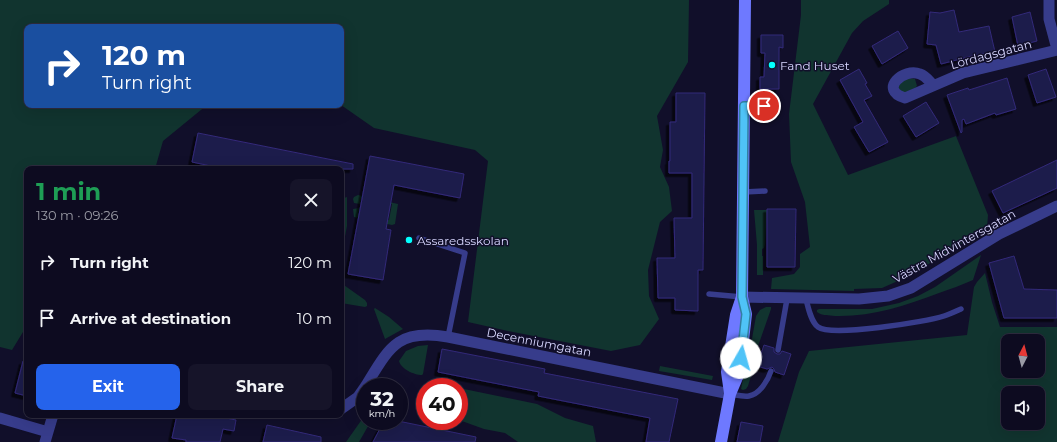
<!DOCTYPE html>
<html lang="en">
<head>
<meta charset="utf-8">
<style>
  :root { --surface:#0d0b20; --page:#161429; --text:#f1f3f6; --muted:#9a9ba5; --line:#2d2b3e; --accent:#2563eb }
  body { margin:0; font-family:Montserrat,sans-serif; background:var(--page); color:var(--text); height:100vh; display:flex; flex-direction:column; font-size:15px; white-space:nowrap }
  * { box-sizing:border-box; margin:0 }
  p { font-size:13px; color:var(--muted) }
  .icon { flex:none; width:22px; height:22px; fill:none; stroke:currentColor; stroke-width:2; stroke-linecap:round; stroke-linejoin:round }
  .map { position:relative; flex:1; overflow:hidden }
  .drawer { position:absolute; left:24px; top:166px; width:320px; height:252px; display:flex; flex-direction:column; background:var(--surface); border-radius:8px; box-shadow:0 4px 16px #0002,0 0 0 1px var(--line) }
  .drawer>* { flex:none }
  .guide { position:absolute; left:24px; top:24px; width:320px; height:84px; border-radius:8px; box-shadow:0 4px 16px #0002,0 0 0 1px var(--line); background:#1a4fa0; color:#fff; overflow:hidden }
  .needle { width:26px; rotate:6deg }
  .controls { position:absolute; left:1001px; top:334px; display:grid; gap:8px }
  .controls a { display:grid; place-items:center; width:44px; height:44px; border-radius:8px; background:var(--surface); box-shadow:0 4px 16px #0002,0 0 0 1px var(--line); font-size:20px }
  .speed { position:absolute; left:356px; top:378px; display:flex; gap:8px; font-size:20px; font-weight:700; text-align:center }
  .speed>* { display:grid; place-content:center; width:52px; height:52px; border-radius:50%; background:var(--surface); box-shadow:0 4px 16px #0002,0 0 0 1px var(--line); line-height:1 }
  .speed small { font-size:10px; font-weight:400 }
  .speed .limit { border:6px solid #d22; background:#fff; color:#111 }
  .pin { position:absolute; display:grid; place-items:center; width:34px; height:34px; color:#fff; margin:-17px; border:2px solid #fff; border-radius:50%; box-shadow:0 1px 4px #0007 }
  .me { position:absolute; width:44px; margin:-22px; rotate:7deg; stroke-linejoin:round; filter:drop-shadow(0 0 3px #0008) }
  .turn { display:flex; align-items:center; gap:14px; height:84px; padding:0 12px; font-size:18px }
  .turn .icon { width:52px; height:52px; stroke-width:2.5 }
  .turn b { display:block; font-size:28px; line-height:34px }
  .round { display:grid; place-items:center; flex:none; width:42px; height:42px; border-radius:8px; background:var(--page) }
  .summary { display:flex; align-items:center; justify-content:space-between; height:68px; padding:0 12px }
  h1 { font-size:24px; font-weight:700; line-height:30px; color:#1e9e55 }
  .primary-button { display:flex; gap:8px; margin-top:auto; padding:8px 12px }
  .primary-button a { flex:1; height:46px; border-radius:8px; background:var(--accent); color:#fff; font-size:16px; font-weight:700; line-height:46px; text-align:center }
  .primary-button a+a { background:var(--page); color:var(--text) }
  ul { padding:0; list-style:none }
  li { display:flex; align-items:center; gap:12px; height:56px; padding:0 12px }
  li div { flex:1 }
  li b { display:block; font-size:15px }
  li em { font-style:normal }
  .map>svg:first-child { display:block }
  .green { fill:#11342f; fill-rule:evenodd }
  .building { fill:#1f1a4c; stroke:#322a79; filter:url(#shadow) }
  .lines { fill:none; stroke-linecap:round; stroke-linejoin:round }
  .lane { stroke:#373c8b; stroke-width:5.5 }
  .street { stroke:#373c8b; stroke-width:11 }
  .secondary { stroke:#6e79ff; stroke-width:12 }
  .route-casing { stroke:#337fa1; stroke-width:10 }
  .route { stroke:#4fc3f7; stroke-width:7 }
  .poi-dot { fill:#03ffff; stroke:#110f2a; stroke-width:1.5 }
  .labels { text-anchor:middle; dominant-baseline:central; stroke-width:3; stroke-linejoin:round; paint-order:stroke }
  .street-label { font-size:12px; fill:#d8d7ff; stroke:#110f2a }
  .poi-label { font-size:12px; fill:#d8d7ff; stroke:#110f2a; text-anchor:start }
</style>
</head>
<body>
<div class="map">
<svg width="1057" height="442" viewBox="0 0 1057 442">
  <defs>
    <filter id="shadow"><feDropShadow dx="-3.5" dy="3.5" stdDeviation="0" flood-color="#0009"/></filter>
  </defs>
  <rect width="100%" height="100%" fill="#110f2a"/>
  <path class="green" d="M0,0H689L688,62L657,116L663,150L660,167L669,187L672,211L660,222L648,270L649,296L659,319L640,345L611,351L508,331L468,322L488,161L475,150L374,128L341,105V27H27V105H207L163,141L155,169H27V321L23,332L12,350L0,347Z
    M801,0H889V4L863,21L852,33L813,104L848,175L956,136L988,215L987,228L909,276L882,288L854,289V291L771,289L772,278L794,274L800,267V254L810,247L805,202L791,162L789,114L801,15Z
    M908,78L915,79L917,86L915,88L902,94L900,93L898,84Z
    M358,195L398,204L395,224L392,225L354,217L353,209L359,208L358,214L389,220L392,204L361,198L360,204L354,203L353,199L354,197Z
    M347,197V226L341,257V199Z
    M754,210H767L765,245L764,248L762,249V256H763V275H757V245Z
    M981,255L973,280C962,285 950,289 939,293C905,306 871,317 835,316C829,315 822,316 817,312V310L819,309H872L899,303L918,296L935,287Z
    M985,273L992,302L1000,327H1057V442H778L799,372L809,351L967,335L974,287L977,282ZM1008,341H1038V371H1008ZM1008,393H1038V423H1008Z
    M341,283L365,300L367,303V306L365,307L341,303Z
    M766,307H771V309L756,352L749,356L756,316L760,310Z
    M375,308L389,317L403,329L385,339L374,309Z
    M418,346L428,345L423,374L422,375C414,375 401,369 399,361L406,351Z
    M757,355L748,386L746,389L743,390L741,389L747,361Z
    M660,366L713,376L712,380L659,371Z
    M459,388L537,404L565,418L593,426L596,442H518L505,433L484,429L459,420Z
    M365,415V421H371L359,442H346Z"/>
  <path class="building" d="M954,10L959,32L989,26L995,52L976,55L941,64L936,45L927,44L930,12L940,13Z
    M1030,12L1037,41L1018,46L1012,17Z
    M898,31L908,48L882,64L872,46Z
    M761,35H783V48L779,47V89H760V77H764L765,53H761Z
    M859,69L867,83L865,84L872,96L864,100L888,142L869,152L854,127L863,122L840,80Z
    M1046,69L1056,97L1037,103L1028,75Z
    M1007,78L1016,109L996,115L995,113L966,124L964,119L962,120V132L961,133L947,95L968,88L969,90Z
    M676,93H705L703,270H698V311L675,310V298H658L657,258H675L674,218H692V173H669V161H670V122H676Z
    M926,102L939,123L916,137L903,116Z
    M198,133L353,164V169H225L192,162Z
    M370,156L464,174L460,198L394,185L386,229L391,230L383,280L348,274Z
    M1057,160V188L1003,213L992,191Z
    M767,209H796L795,267H767Z
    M1014,256L1024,289L1057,290V318H1004L989,263Z
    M764,345L774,348V352L777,354H780L782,351L791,354L784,375L775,372L774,369L772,367L767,369L757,366Z
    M442,349L545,369L544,373L678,399L669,442H646L650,418L538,396L539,392L438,372Z
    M23,361H27V396L15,393Z
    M177,415H226V418L236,420L234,431L223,429L220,442H186V440L172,438Z
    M384,421H398L476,437L475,442H373Z
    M741,422L763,426L760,442H737Z
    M267,425L321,437V442H263Z"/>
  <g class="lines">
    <path class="lane" d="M744,106H764
      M744,192L765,191
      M419,238L465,253L448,337
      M709,294L742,297
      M806,299C808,307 811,322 818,327C831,337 926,322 944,316C950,314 956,311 961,309
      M778,350L787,299
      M730,394C736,395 743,397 749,396C760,394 768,380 771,371"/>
    <path class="street" d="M1049,0V19L1057,49
      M933,85C929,81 926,76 920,74C904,67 878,90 905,98L963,73L1057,50
      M742,297L859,299L888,296L911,288L999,234L1057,206
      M365,387C389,348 397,328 448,337L730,394
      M341,409L358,397L365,387
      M0,418L48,432
      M45,442L53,415"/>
    <path class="secondary" d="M730,393L727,372L736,315L742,297
      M721,442L730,394L738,375L741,358L746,314L742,297L745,0"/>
  </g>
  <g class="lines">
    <g class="route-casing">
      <path id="route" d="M741,358L746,314L742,297L744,106H764"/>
    </g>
    <use href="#route" class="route"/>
  </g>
  <g class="poi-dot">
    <circle cx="772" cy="65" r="4"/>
    <circle cx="409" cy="240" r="4"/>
  </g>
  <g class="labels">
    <g class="street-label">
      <text transform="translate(991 54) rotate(-15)">Lördagsgatan</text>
      <text transform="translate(954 246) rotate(-29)">Västra Midvintersgatan</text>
      <text transform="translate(539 342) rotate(11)">Decenniumgatan</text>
    </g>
    <g class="poi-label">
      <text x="780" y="65">Fand Huset</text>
      <text x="417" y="240">Assaredsskolan</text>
    </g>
  </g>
</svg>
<div class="controls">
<a><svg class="needle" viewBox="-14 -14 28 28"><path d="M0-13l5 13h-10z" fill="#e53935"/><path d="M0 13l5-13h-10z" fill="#9a9ba5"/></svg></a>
<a><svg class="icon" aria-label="sound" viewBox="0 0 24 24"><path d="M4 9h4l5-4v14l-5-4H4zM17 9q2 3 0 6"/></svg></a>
</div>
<div class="speed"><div>32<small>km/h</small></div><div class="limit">40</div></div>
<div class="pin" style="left:764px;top:106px;background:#d93025"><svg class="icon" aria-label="arrive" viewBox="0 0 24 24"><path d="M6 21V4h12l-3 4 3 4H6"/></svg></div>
<svg class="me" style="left:741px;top:358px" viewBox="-20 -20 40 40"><circle r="19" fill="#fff"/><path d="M0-13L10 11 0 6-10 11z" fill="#4fc3f7"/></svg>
<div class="guide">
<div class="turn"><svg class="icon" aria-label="right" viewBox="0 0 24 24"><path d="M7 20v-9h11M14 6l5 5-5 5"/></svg><div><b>120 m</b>Turn right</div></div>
</div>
<section class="drawer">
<div class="summary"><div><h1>1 min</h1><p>130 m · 09:26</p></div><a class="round"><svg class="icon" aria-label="close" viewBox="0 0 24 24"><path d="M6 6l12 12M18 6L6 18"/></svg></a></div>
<ul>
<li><svg class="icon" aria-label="right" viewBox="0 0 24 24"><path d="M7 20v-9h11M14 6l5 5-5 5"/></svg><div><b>Turn right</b></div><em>120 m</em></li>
<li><svg class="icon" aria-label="arrive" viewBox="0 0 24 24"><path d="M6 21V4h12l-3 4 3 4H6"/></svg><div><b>Arrive at destination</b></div><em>10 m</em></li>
</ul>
<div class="primary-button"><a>Exit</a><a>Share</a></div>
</section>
</div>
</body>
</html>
